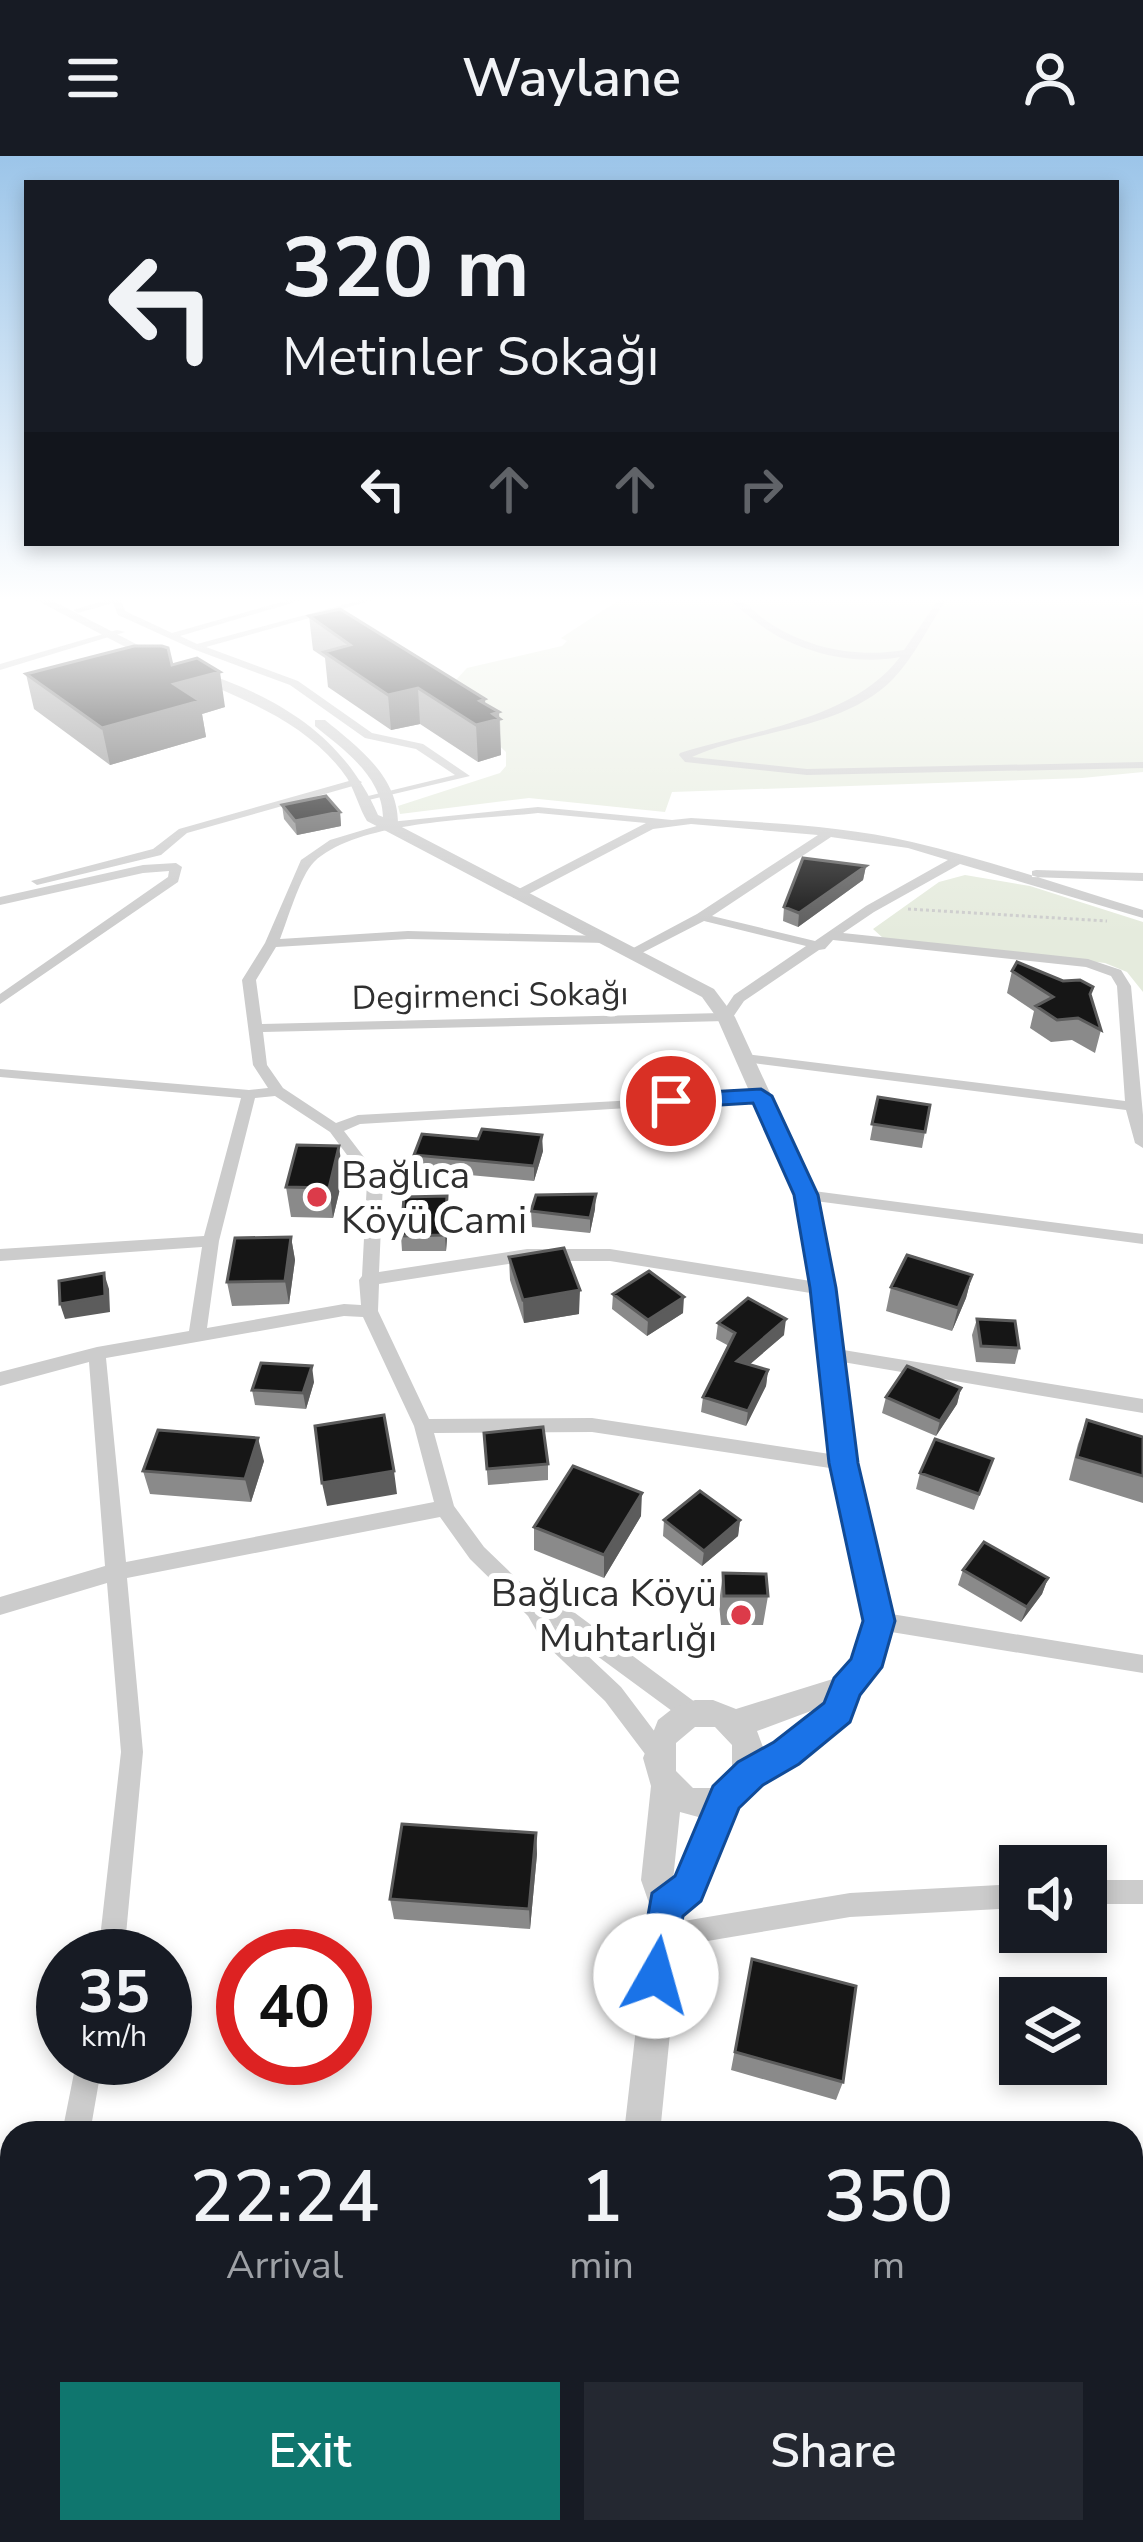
<!DOCTYPE html>
<html lang="en">
<head>
<meta charset="utf-8">
<style>
  :root { --surface:#171b24; --page:#242831; --text:#f1f3f6; --muted:#9ea1a6; --accent:#0f766e }
  body { margin:0; font-family:"Nunito Sans",sans-serif; background:var(--page); color:var(--text); height:100vh; display:flex; flex-direction:column; font-size:45px; white-space:nowrap }
  * { box-sizing:border-box; margin:0 }
  p { font-size:39px; color:var(--muted) }
  .icon { flex:none; width:66px; height:66px; fill:none; stroke:currentColor; stroke-width:2; stroke-linecap:round; stroke-linejoin:round }
  .map { position:relative; flex:1; overflow:hidden }
  .drawer { position:absolute; left:0px; top:1965px; width:1143px; height:423px; display:flex; flex-direction:column; background:var(--surface); border-radius:36px 36px 0 0; box-shadow:0 6px 18px #0003 }
  .drawer>* { flex:none }
  .guide { position:absolute; left:24px; top:24px; width:1095px; height:366px; border-radius:0px; box-shadow:0 6px 18px #0003; background:#171b24; color:var(--text); overflow:hidden }
  .controls { position:absolute; left:999px; top:1689px; display:grid; gap:24px }
  .controls a { display:grid; place-items:center; width:108px; height:108px; border-radius:0px; background:var(--surface); box-shadow:0 6px 18px #0003; font-size:60px }
  .speed { position:absolute; left:36px; top:1773px; display:flex; gap:24px; font-size:60px; font-weight:700; text-align:center }
  .speed>* { display:grid; place-content:center; width:156px; height:156px; border-radius:50%; background:var(--surface); box-shadow:0 6px 18px #0003; line-height:1 }
  .speed small { font-size:30px; font-weight:400 }
  .speed .limit { border:18px solid #d22; background:#fff; color:#111 }
  .pin { position:absolute; display:grid; place-items:center; width:102px; height:102px; color:#fff; margin:-51px; border:6px solid #fff; border-radius:50%; box-shadow:0 3px 12px #0007 }
  .me { position:absolute; width:132px; margin:-66px; rotate:7deg; stroke-linejoin:round; filter:drop-shadow(0 0 9px #0008) }
  .turn { display:flex; align-items:center; gap:42px; height:252px; padding:0 60px; font-size:54px }
  .turn .icon { width:156px; height:156px; stroke-width:2.5 }
  .turn b { display:block; font-size:84px; line-height:102px }
  .lanes { display:flex; align-items:center; height:114px; padding:0 60px; background:#0003; justify-content:center; gap:60px; direction:ltr }
  .lanes .off { opacity:.35 }
  .eta { display:flex; justify-content:space-evenly; align-items:center; height:204px; text-align:center }
  .eta b { font-size:72px; font-weight:600; line-height:84px }
  .cta { display:flex; gap:24px; margin-top:auto; padding:24px 60px }
  .cta a { flex:1; height:138px; border-radius:0px; background:var(--accent); color:#fff; font-size:48px; font-weight:600; line-height:138px; text-align:center }
  .cta a+a { background:var(--page); color:var(--text) }
  header { display:flex; justify-content:space-between; align-items:center; height:156px; padding:0 60px; background:var(--surface); font-size:54px; font-weight:600 }
  .map>svg:first-child { display:block }
  .green { fill:#e5ebdd }
  .lines { fill:none; stroke-linecap:round; stroke-linejoin:round }
  .path { stroke:#ccc; stroke-width:3; stroke-dasharray:3 3; stroke-linecap:butt }
  .minor { fill:#ccc; fill-rule:evenodd }
  .tertiary { fill:#ccc; fill-rule:evenodd }
  .wall { fill:#8a8a8a }
  .shaded-wall { fill:#5c5c5c }
  .building { fill:#161616; stroke:#5c5c5c; stroke-width:3 }
  .route { fill:#1a73e8; stroke:#114b97; stroke-width:3 }
  .poi-dot { fill:#dc3b4a; stroke:#fff; stroke-width:4.5 }
  .labels { text-anchor:middle; dominant-baseline:central; stroke-width:12; stroke-linejoin:round; paint-order:stroke }
  .far-street-label { font-size:33px; fill:#2f2f2f; stroke:#fff }
  .poi-label { font-size:39px; fill:#2f2f2f; stroke:#fff; text-anchor:start }
</style>
</head>
<body>
<header><svg class="icon" aria-label="menu" viewBox="0 0 24 24"><path d="M4 6h16M4 12h16M4 18h16"/></svg>Waylane<svg class="icon" aria-label="person" viewBox="0 0 24 24"><circle cx="12" cy="8" r="4"/><path d="M4 21q1-7 8-7t8 7"/></svg></header>
<div class="map">
<svg width="1143" height="2386" viewBox="0 0 1143 2386">
  <rect width="100%" height="100%" fill="#fff"/>
  <path class="green" d="M619,444H1143V616L1082,622L672,636L665,656L529,642L400,658L398,650L500,617L506,610V596L444,537L467,512L562,490L567,485L561,482Z
    M965,719L1030,730L1143,766V836L1127,816L1105,807L883,782L873,773L939,726Z"/>
  <g class="lines">
    <path class="path" d="M908,753L1107,765"/>
    <path class="minor" d="M106,444H121L125,455L172,477L289,444H302L180,480L197,488L361,444H374L206,491L298,525L372,577L423,588L470,620L360,646V642L455,619L416,593L365,582L290,529L193,493L118,459L113,447L78,457L73,454Z
      M729,444C748,444 753,456 768,466C808,493 858,502 904,494L938,444H946C929,469 915,500 893,523C842,575 753,573 692,601L807,613L1143,606V612L807,619L685,606L679,599L680,597C751,575 854,563 900,501C854,510 796,496 759,468C748,460 739,451 729,444Z
      M117,474L125,476L0,514V508Z
      M356,623L362,626L360,628L187,677L161,699L37,729L31,725L153,693L179,673Z
      M538,651L672,664L691,662C765,667 840,669 912,686C989,704 1066,731 1143,754V762L960,708L874,756L843,777L1088,803L1121,814L1131,830L1143,959V992L1135,987L1126,954L745,906L738,902L745,898L1125,945L1117,830L1111,820L1086,811L833,784L825,793L819,794L744,845L731,864L726,865L263,876L267,909L283,932L336,967L358,959L766,937V943L761,944L360,968L344,975L383,1026L379,1116L527,1093H610L823,1127L829,1129L832,1133L829,1137L823,1139L610,1105H527L379,1128L378,1155L429,1263L592,1262L843,1300L850,1302L853,1307L850,1312L843,1314L592,1276L434,1277L454,1350L484,1391L542,1447L575,1457L703,1552L706,1559L703,1566L695,1569L687,1566L555,1469L621,1531L664,1588L667,1595L664,1602L656,1605L648,1602L605,1545L543,1486L528,1460L470,1403L440,1361L127,1422L143,1596L124,1800H98L121,1596L107,1427L0,1459V1441L105,1410L89,1206L0,1230V1216L97,1191L189,1175L202,1091L0,1105V1093L204,1080L241,942L0,921V913L249,934L268,932L253,909L242,824L265,787L301,704L330,684L390,666ZM538,657L646,667L513,736V742H521L653,673L691,668L818,679L697,758L624,797L631,801L636,800L704,765L806,790L734,839L722,857L262,868L256,824L276,791L408,783L607,787V781L602,780L408,775L280,783C288,763 300,720 314,706C359,664 477,664 538,657ZM831,681L908,692L948,704L866,750L815,785L712,760ZM275,940L330,976L367,1026L362,1120L359,1124L361,1149L344,1148L207,1172L219,1085L255,942ZM344,1160L363,1161L414,1270L434,1346L126,1406L106,1202Z
      M176,707L182,711L178,726L0,848V838L168,721L169,715L143,717L0,749V741L143,709Z
      M1036,714L1143,717V725L1032,721V715Z
      M806,1034L1143,1078V1088L800,1043L798,1039L800,1035Z
      M831,1192L1143,1243V1257L825,1203L822,1198Z
      M879,1456L1143,1499V1517L879,1474L871,1471L868,1465L871,1459Z
      M1086,1724H1143V1748H1086Z
      M1020,1728V1752L850,1761L660,1793L651,1790L647,1781L651,1772L660,1769L850,1737Z
      M77,1902H103L90,1977H62Z
      M0,2122H12V2152H0Z
      M1143,2127V2157L1131,2158V2128Z"/>
    <path class="tertiary" d="M36,444H51L167,504L156,507Z
      M193,513C276,540 342,577 378,659L383,661C382,620 344,594 315,570V564H325C359,592 399,621 398,669L714,833L735,861L817,1039L835,1133L856,1307L893,1465L880,1511L858,1538L849,1564L798,1607L757,1628L738,1652L700,1744L682,1758L660,1977H624L650,1750L641,1724L651,1630L643,1602L658,1564L672,1553L695,1544H713L736,1553L836,1522L854,1503L865,1465L830,1307L811,1133L795,1039L717,862L702,841L367,665C359,652 355,635 347,622C311,569 245,543 188,520V514ZM819,1552L764,1594L757,1575ZM695,1571H715L732,1589V1615L715,1632H693L676,1615V1587ZM680,1656L702,1662L673,1724Z
      M613,2376H657L658,2386H614Z"/>
  </g>
  <path class="wall" d="M309,460L485,548L500,563L501,599L478,606L420,568L391,574L328,531L325,502L313,494Z
    M172,509L225,551L202,558L206,581L110,609L34,553L26,518Z
    M282,649L340,656L341,670L297,679L284,663Z
    M866,710L863,724L798,771L783,765L784,751Z
    M1012,815L1093,831L1090,841L1101,874L1095,897L1072,884L1051,886L1030,872L1034,855L1007,837Z
    M878,941L930,949L922,992L870,984Z
    M543,995L534,1025L415,1014L414,999Z
    M343,1020L333,1062L291,1061L286,1031Z
    M595,1053L590,1077L532,1071L531,1055Z
    M449,1056L446,1095H402L401,1080Z
    M291,1081L295,1104L289,1148L232,1150L227,1126Z
    M509,1101L579,1158L524,1167L510,1124Z
    M972,1119L966,1142L952,1175L886,1155L891,1131Z
    M613,1138L683,1157L647,1180L612,1153Z
    M977,1163L1019,1192L1015,1208L976,1206L972,1179Z
    M718,1167L784,1179L749,1209L768,1214L766,1230L746,1270L701,1256L703,1241L729,1190L716,1183Z
    M314,1226L306,1253L255,1249L252,1234Z
    M961,1232L957,1248L936,1280L882,1257L886,1241Z
    M1087,1264L1143,1281V1347L1069,1324L1078,1288Z
    M484,1277L548,1308V1324L488,1329Z
    M993,1303L974,1354L916,1333L920,1317Z
    M264,1305L251,1346L150,1338L143,1315Z
    M641,1360L604,1422L534,1394V1371Z
    M664,1364H740L738,1380L702,1410L663,1380Z
    M963,1414L1048,1422L1042,1438L1021,1466L958,1429Z
    M723,1417L768,1440L763,1469H721L719,1447Z
    M536,1677L537,1698L530,1773L394,1763L390,1743Z
    M752,1803L843,1926L836,1944L731,1914Z"/>
  <path class="shaded-wall" d="M220,516L225,551L202,558L206,581L110,609L102,572L174,528Z
    M418,532L420,568L391,574L388,539Z
    M485,543L486,567L493,558L499,556L501,599L478,606L476,569L480,545Z
    M340,656L341,670L297,679L295,665Z
    M866,710L863,724L798,771L799,757Z
    M542,979L543,995L534,1025V1010Z
    M339,990L343,1020L333,1062L329,1032Z
    M596,1038L595,1053L590,1077V1062Z
    M447,1040L449,1056L446,1095L445,1079Z
    M291,1081L295,1104L289,1148L285,1125Z
    M104,1117L109,1133L110,1156L65,1163L60,1148Z
    M972,1119L966,1142L952,1175L958,1152Z
    M580,1134L579,1158L524,1167L523,1144Z
    M684,1141L683,1157L647,1180L648,1164Z
    M786,1163L784,1179L735,1221L737,1205Z
    M312,1210L314,1226L306,1253L303,1237Z
    M768,1214L766,1230L746,1270L748,1255Z
    M961,1232L957,1248L936,1280L940,1265Z
    M258,1282L264,1305L251,1346L245,1323Z
    M394,1315L397,1338L327,1350L322,1327Z
    M642,1337L641,1360L604,1422V1399Z
    M740,1364L738,1380L702,1410L704,1395Z
    M1048,1422L1042,1438L1021,1466L1027,1451Z
    M536,1677L537,1698L530,1773L529,1753Z"/>
  <path class="building" d="M340,453L485,543L480,545L499,556L493,558L500,563L476,569L418,532L388,539L324,496L350,489L309,460Z
    M134,490H162L168,492L172,509L197,502L220,516L174,528L200,545L102,572L26,518Z
    M326,640L340,656L295,665L282,649Z
    M803,702L866,710L799,757L784,751Z
    M1017,806L1063,825L1080,824L1093,831L1090,838L1101,874L1078,862L1057,864L1036,850L1053,841L1012,815Z
    M878,941L930,949L925,976L872,968Z
    M482,973L542,979L534,1010L414,999L422,978L478,983Z
    M297,989L339,990L329,1032L286,1031Z
    M596,1038L590,1062L531,1055L536,1039Z
    M447,1040L445,1079L401,1080L404,1041Z
    M291,1081L285,1125L227,1126L235,1082Z
    M564,1092L580,1134L523,1144L509,1101Z
    M907,1099L972,1119L958,1152L891,1131Z
    M649,1115L684,1141L648,1164L613,1138Z
    M104,1117L105,1140L60,1148L59,1125Z
    M748,1142L786,1163L737,1205L768,1214L748,1255L703,1241L735,1177L718,1167Z
    M977,1163L1015,1165L1019,1192L981,1190Z
    M261,1207L312,1210L303,1237L252,1234Z
    M907,1210L961,1232L940,1265L886,1241Z
    M384,1259L394,1315L322,1327L315,1270Z
    M1087,1264L1143,1281V1320L1077,1301Z
    M543,1271L548,1308L487,1313L484,1277Z
    M158,1274L258,1282L245,1323L143,1315Z
    M935,1283L993,1303L979,1338L920,1317Z
    M573,1310L642,1337L604,1399L534,1371Z
    M700,1335L740,1364L704,1395L664,1364Z
    M984,1386L1048,1422L1027,1451L963,1414Z
    M723,1417L766,1418L768,1440H724Z
    M402,1668L536,1677L529,1753L390,1743Z
    M752,1803L856,1830L843,1926L735,1896Z"/>
  <linearGradient id="sky" x2="0" y2="1"><stop stop-color="#9cc5e9"/><stop offset="0.57" stop-color="#fff"/><stop offset="1" stop-color="#fff" stop-opacity="0"/></linearGradient>
  <rect width="1143" height="778" fill="url(#sky)"/>
  <path class="route" d="M761,933L772,940L818,1039L836,1132L858,1307L895,1465L882,1511L860,1539L850,1566L799,1608L763,1629L739,1652L701,1745L683,1760L670,1834L656,1839L643,1834L637,1820L652,1737L675,1720L713,1630L738,1606L774,1586L824,1547L834,1522L851,1503L863,1465L829,1307L810,1132L794,1039L753,947L671,952L660,945L671,938Z"/>
  <g class="poi-dot">
    <circle cx="317" cy="1041" r="12"/>
    <circle cx="741" cy="1459" r="12"/>
  </g>
  <g class="labels">
    <g class="far-street-label">
      <text transform="translate(490 840) rotate(-1)">Degirmenci Sokağı</text>
    </g>
    <g class="poi-label">
      <text x="341" y="1019">Bağlıca<tspan x="341" dy="45">Köyü Cami</tspan></text>
      <text x="717" y="1437" text-anchor="end">Bağlıca Köyü<tspan x="717" dy="45">Muhtarlığı</tspan></text>
    </g>
  </g>
</svg>
<div class="controls">
<a><svg class="icon" aria-label="sound" viewBox="0 0 24 24"><path d="M4 9h4l5-4v14l-5-4H4zM17 9q2 3 0 6"/></svg></a>
<a><svg class="icon" aria-label="layers" viewBox="0 0 24 24"><path d="M12 4l9 5-9 5-9-5zM3 14l9 5 9-5"/></svg></a>
</div>
<div class="speed"><div>35<small>km/h</small></div><div class="limit">40</div></div>
<div class="pin" style="left:671px;top:945px;background:#d93025"><svg class="icon" aria-label="arrive" viewBox="0 0 24 24"><path d="M6 21V4h12l-3 4 3 4H6"/></svg></div>
<svg class="me" style="left:656px;top:1820px" viewBox="-20 -20 40 40"><circle r="19" fill="#fff"/><path d="M0-13L10 11 0 6-10 11z" fill="#1a73e8"/></svg>
<div class="guide">
<div class="turn"><svg class="icon" aria-label="left" viewBox="0 0 24 24"><path d="M17 20v-9H6M10 6l-5 5 5 5"/></svg><div><b>320 m</b>Metinler Sokağı</div></div>
<div class="lanes"><svg class="icon" aria-label="left" viewBox="0 0 24 24"><path d="M17 20v-9H6M10 6l-5 5 5 5"/></svg><svg class="icon off" aria-label="ahead" viewBox="0 0 24 24"><path d="M12 20V5M6 11l6-6 6 6"/></svg><svg class="icon off" aria-label="ahead" viewBox="0 0 24 24"><path d="M12 20V5M6 11l6-6 6 6"/></svg><svg class="icon off" aria-label="right" viewBox="0 0 24 24"><path d="M7 20v-9h11M14 6l5 5-5 5"/></svg></div>
</div>
<section class="drawer">
<div class="eta">
<div><b>22:24</b><p>Arrival</p></div>
<div><b>1</b><p>min</p></div>
<div><b>350</b><p>m</p></div>
</div>
<div class="cta"><a>Exit</a><a>Share</a></div>
</section>
</div>
</body>
</html>
